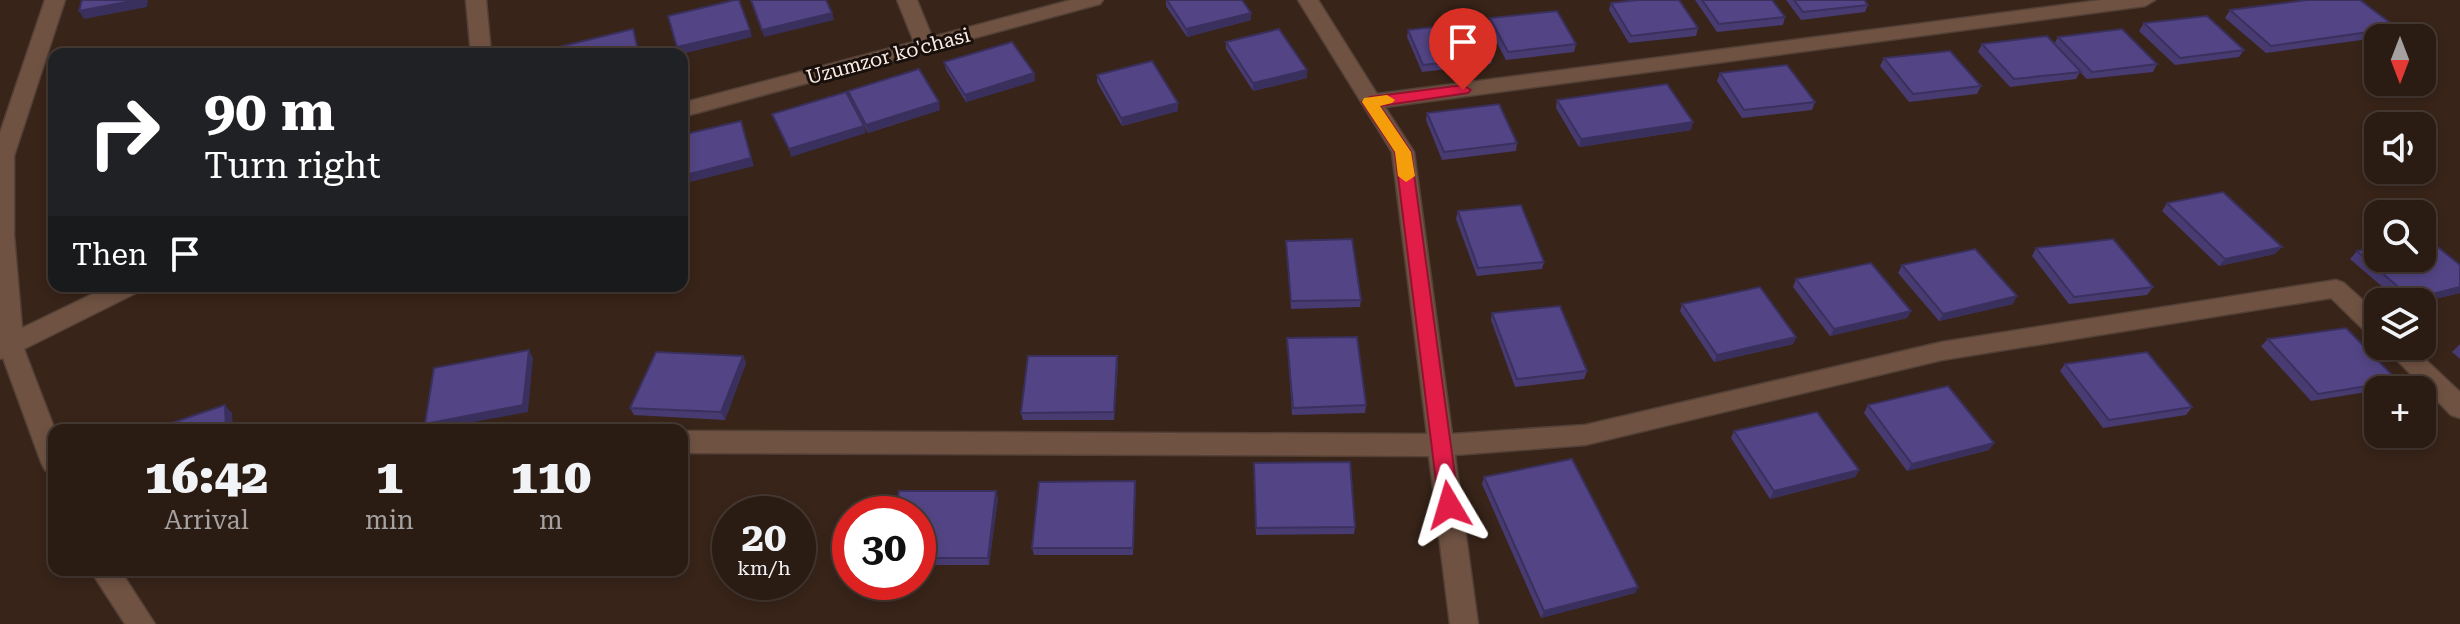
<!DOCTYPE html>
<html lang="en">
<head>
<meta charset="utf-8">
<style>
  :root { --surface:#2a1b13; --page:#362821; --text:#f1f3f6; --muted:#a5a1a0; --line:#463933 }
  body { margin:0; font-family:"Roboto Serif",serif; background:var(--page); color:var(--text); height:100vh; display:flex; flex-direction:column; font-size:30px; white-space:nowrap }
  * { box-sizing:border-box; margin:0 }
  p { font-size:26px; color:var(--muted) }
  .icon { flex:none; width:44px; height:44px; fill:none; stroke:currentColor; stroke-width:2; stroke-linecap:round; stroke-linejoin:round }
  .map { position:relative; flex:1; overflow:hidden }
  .drawer { position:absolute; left:48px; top:424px; width:640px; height:152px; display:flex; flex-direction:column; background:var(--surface); border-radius:16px; box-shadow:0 4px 12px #0003,0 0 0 2px var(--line) }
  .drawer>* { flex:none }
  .guide { position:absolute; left:48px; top:48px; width:640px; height:244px; border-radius:16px; box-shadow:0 4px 12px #0003,0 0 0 2px var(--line); background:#202124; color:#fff; overflow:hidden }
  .needle { width:52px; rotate:180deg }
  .buttons { position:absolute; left:2364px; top:24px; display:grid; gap:16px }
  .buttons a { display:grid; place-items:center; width:72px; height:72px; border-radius:16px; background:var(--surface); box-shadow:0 4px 12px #0003,0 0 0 2px var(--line); font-size:40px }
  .speed { position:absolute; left:712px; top:496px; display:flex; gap:16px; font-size:40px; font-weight:700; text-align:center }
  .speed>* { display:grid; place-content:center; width:104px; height:104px; border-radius:50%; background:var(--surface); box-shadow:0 4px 12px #0003,0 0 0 2px var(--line); line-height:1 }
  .speed small { font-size:20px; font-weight:400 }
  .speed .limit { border:12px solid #d22; background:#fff; color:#111 }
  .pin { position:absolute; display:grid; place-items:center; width:68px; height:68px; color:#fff; margin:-82px -34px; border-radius:50% 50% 50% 0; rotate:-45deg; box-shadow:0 0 8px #0007 }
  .pin .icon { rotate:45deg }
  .me { position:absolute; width:88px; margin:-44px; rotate:353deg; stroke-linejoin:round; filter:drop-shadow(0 0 6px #0008) }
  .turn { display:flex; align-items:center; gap:28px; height:168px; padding:0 24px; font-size:36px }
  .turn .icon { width:104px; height:104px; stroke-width:2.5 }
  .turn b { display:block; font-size:56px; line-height:68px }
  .then { display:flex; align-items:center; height:76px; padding:0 24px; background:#0003; gap:16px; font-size:30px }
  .eta { display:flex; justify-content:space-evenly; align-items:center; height:136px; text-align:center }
  .eta b { font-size:48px; font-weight:800; line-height:56px }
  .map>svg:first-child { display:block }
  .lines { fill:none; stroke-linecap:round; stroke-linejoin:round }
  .minor-casing { stroke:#534036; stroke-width:3 }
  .minor { fill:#6f5242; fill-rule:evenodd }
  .wall { fill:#473b72 }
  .shaded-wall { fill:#3a305d }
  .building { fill:#534585; stroke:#3a305d; stroke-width:2 }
  .route { fill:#e11d48; stroke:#92132f; stroke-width:2 }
  .slow { fill:#f59e0b }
  .labels { text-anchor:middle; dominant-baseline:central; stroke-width:6; stroke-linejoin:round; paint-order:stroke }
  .street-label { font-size:20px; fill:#faece5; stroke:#19100b }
</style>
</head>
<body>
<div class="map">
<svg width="2460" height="624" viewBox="0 0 2460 624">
  <rect width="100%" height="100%" fill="#382419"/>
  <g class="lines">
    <g class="minor-casing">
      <path id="minor" d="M45,0H65L14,156V235L22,328L109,286H142L138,292L24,349L55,430L54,473L45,470L41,462L3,358L0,359V133Z
        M466,0H486L491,54H471Z
        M897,0H917L932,37L1071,0H1103L1100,4L682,117V103L914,42Z
        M1298,0H1318L1377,94L2101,0H2155L2145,6L1385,107L1414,152L1452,434L1585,425L1942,342L2336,280L2344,283L2378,314V338L2369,335L2331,298L1942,360L1585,445L1455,455L1478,624H1450L1429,456L682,453V431L1427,434L1392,152Z
        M2383,346H2411L2460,392V418L2451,415Z
        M90,570H120L155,624H125Z"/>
    </g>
    <use href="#minor" class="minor"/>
  </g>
  <path class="wall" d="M1166,0H1242L1251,13V20L1187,37L1166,6Z
    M1695,0H1772L1785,17L1783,25L1717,32Z
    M1786,0H1864L1868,5L1865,12L1801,20Z
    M1611,3L1698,28L1696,36L1629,43L1609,10Z
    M2230,10L2397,28L2391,36L2266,53L2225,18Z
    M1490,18L1576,44L1574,52L1506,60L1488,26Z
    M2144,23L2244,50L2239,57L2175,65L2139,31Z
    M1408,30L1493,57L1491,64L1422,72L1407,37Z
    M2058,37L2157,64L2153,72L2087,79L2080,72L2076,79L2010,87L1978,52L1982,44H2054Z
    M1226,42L1307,70V78L1253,91L1226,49Z
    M1884,58L1981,86L1977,94L1909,102L1880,66Z
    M944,62L1034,73L1035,81L966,102L946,70Z
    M1720,73L1815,102L1812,110L1742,118L1717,81Z
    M1097,75L1178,103V111L1122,126L1097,82Z
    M848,91L940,110L868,133L850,98Z
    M1557,100L1691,130L1579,147L1556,108Z
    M1427,113L1517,143L1516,151L1442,160L1426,120Z
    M2167,203L2275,254L2219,266L2162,211Z
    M1458,211L1544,262L1542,269L1477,276L1456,219Z
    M1286,241L1361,300L1360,307L1291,309Z
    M2036,248L2153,287L2147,295L2069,304L2032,256Z
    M2357,251L2460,265V293L2422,302H2400L2350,259Z
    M1902,265L2013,304L1939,321L1898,273Z
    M1796,279L1911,311L1907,318L1830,336L1793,287Z
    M1682,304L1796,337L1793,344L1714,362L1680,311Z
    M1492,313L1587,371L1584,379L1515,387L1491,320Z
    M1287,338L1366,405L1365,413L1292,415Z
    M2268,339L2398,381L2391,388L2311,401L2261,346Z
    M2460,344V359L2452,352Z
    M743,356L746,363L725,420L634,415L630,408Z
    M1118,363L1114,420H1023L1021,413Z
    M2065,364L2192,407L2186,415L2103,428L2060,371Z
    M1868,405L1994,443L1989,450L1907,471L1864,413Z
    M1734,431L1859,470L1855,477L1770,499L1731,438Z
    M1254,463L1355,527L1354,534L1256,535Z
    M1484,477L1638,587L1635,593L1541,618L1482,484Z
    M1135,481L1133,555H1034L1032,548Z
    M998,498L989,565H918V514Z
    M556,570H610L556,571Z"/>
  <path class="shaded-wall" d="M137,0H148L147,7L84,19L79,11Z
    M832,13L834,20L764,37L762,30Z
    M1251,13V20L1187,37L1186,29Z
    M750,30L752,37L682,54H680L677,47Z
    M1307,70V78L1253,91V83Z
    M1034,73L1035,81L966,102L965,95Z
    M939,102L940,110L868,133L866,125Z
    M1178,103V111L1122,126L1121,118Z
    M741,121L754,166L682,184V176Z
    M1693,122L1691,130L1579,147L1581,139Z
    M864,126L866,133L791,157L789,149Z
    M2282,247L2275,254L2219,266L2225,259Z
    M2460,287V293L2422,302H2409L2412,299Z
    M2017,296L2013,304L1939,321L1943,314Z
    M1911,311L1907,318L1830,336L1834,329Z
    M1796,337L1793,344L1714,362L1717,355Z
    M529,350L533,358L528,412L430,430L425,424Z
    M743,356L746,363L725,420L721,412Z
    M1117,356L1118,363L1114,420V412Z
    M225,405L232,413L233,430H226Z
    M1994,443L1989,450L1907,471L1912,464Z
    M1859,470L1855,477L1770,499L1774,491Z
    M1135,481L1136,488L1133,555V548Z
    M996,491L998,498L989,565L988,558Z
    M1638,587L1635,593L1541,618L1544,611Z"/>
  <path class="building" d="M82,0H137L79,11Z
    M735,0H739L750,30L677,47L668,16Z
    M751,0H826L832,13L762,30Z
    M1167,0H1242L1251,13L1186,29Z
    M1637,0H1679L1698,28L1631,36L1611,3Z
    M1702,0H1772L1785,17L1719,24Z
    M1794,0H1864L1868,5L1803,12Z
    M2307,0H2360L2397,28L2271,46L2230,10Z
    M1557,11L1576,44L1508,52L1490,18Z
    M2207,16L2244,50L2180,58L2144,23Z
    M1476,22L1493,57L1423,65L1408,30Z
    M633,29L639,54H561L559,47Z
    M1279,29L1307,70L1253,83L1226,42Z
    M2122,29L2157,64L2092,72L2058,37Z
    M2047,36L2081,72L2014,79L1982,44Z
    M1012,42L1034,73L965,95L944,62Z
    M1950,51L1981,86L1913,94L1884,58Z
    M1152,61L1178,103L1121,118L1097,75Z
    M1787,65L1815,102L1744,110L1720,73Z
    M919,69L939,102L866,125L848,91Z
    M1667,84L1693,122L1581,139L1557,100Z
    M846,92L864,126L789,149L772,114Z
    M1499,104L1517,143L1444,152L1427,113Z
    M741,121L751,158L682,176V135Z
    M2223,192L2282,247L2225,259L2167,203Z
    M1521,205L1544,262L1478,268L1458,211Z
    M2422,236H2424L2460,265V287L2412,299L2357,251L2378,247V258H2422Z
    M1352,239L1361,300L1291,301L1286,241Z
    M2113,239L2153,287L2074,297L2036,248Z
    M1975,249L2017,296L1943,314L1902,265Z
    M1871,263L1911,311L1834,329L1796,279Z
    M1760,287L1796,337L1717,355L1682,304Z
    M1560,306L1587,371L1517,379L1492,313Z
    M2346,328L2398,381L2318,394L2268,339Z
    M1357,337L1366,405L1293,408L1287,338Z
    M529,350L523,405L425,424L434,368Z
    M656,352L743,356L721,412L630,408Z
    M2147,352L2192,407L2109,420L2065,364Z
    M1028,356H1117L1114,412L1021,413Z
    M1948,386L1994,443L1912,464L1868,405Z
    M225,405L226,430H151Z
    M1817,412L1859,470L1774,491L1734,431Z
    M1572,459L1638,587L1544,611L1484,477Z
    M1350,462L1355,527L1256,528L1254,463Z
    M1135,481L1133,548H1032L1039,482Z
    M899,491H996L988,558H918V514H895Z"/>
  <path class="route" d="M1463,85L1471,90L1468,93L1380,106L1411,152L1459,505L1456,511L1449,513L1442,511L1439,505L1395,152L1362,102L1370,97Z"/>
  <path class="slow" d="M1387,95L1395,100L1392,103L1380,106L1411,152L1415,176L1406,182L1398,176L1395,152L1362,102L1364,98Z"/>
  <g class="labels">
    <g class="street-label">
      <text transform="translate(888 56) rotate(-15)">Uzumzor ko'chasi</text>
    </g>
  </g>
</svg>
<div class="buttons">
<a><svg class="needle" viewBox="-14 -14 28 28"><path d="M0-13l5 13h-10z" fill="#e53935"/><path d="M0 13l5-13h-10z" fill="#a5a1a0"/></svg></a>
<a><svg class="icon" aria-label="sound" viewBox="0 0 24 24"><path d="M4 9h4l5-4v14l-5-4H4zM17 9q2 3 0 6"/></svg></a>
<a><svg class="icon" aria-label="search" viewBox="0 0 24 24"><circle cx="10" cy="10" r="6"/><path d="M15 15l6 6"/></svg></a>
<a><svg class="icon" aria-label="layers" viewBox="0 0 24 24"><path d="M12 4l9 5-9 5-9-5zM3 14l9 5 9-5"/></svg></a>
<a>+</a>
</div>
<div class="speed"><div>20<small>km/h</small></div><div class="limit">30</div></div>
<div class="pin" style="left:1463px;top:90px;background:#d93025"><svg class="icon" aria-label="arrive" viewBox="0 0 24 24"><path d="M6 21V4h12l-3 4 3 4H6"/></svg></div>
<svg class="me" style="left:1449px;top:505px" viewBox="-20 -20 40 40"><path d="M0-17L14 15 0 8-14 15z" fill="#e11d48" stroke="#fff" stroke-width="4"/></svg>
<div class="guide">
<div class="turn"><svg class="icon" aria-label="right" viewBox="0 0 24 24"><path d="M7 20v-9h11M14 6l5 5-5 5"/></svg><div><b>90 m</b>Turn right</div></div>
<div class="then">Then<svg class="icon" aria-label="arrive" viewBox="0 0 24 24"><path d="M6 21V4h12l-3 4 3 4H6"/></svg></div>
</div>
<section class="drawer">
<div class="eta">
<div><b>16:42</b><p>Arrival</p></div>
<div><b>1</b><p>min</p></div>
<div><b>110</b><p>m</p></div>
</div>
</section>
</div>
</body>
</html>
